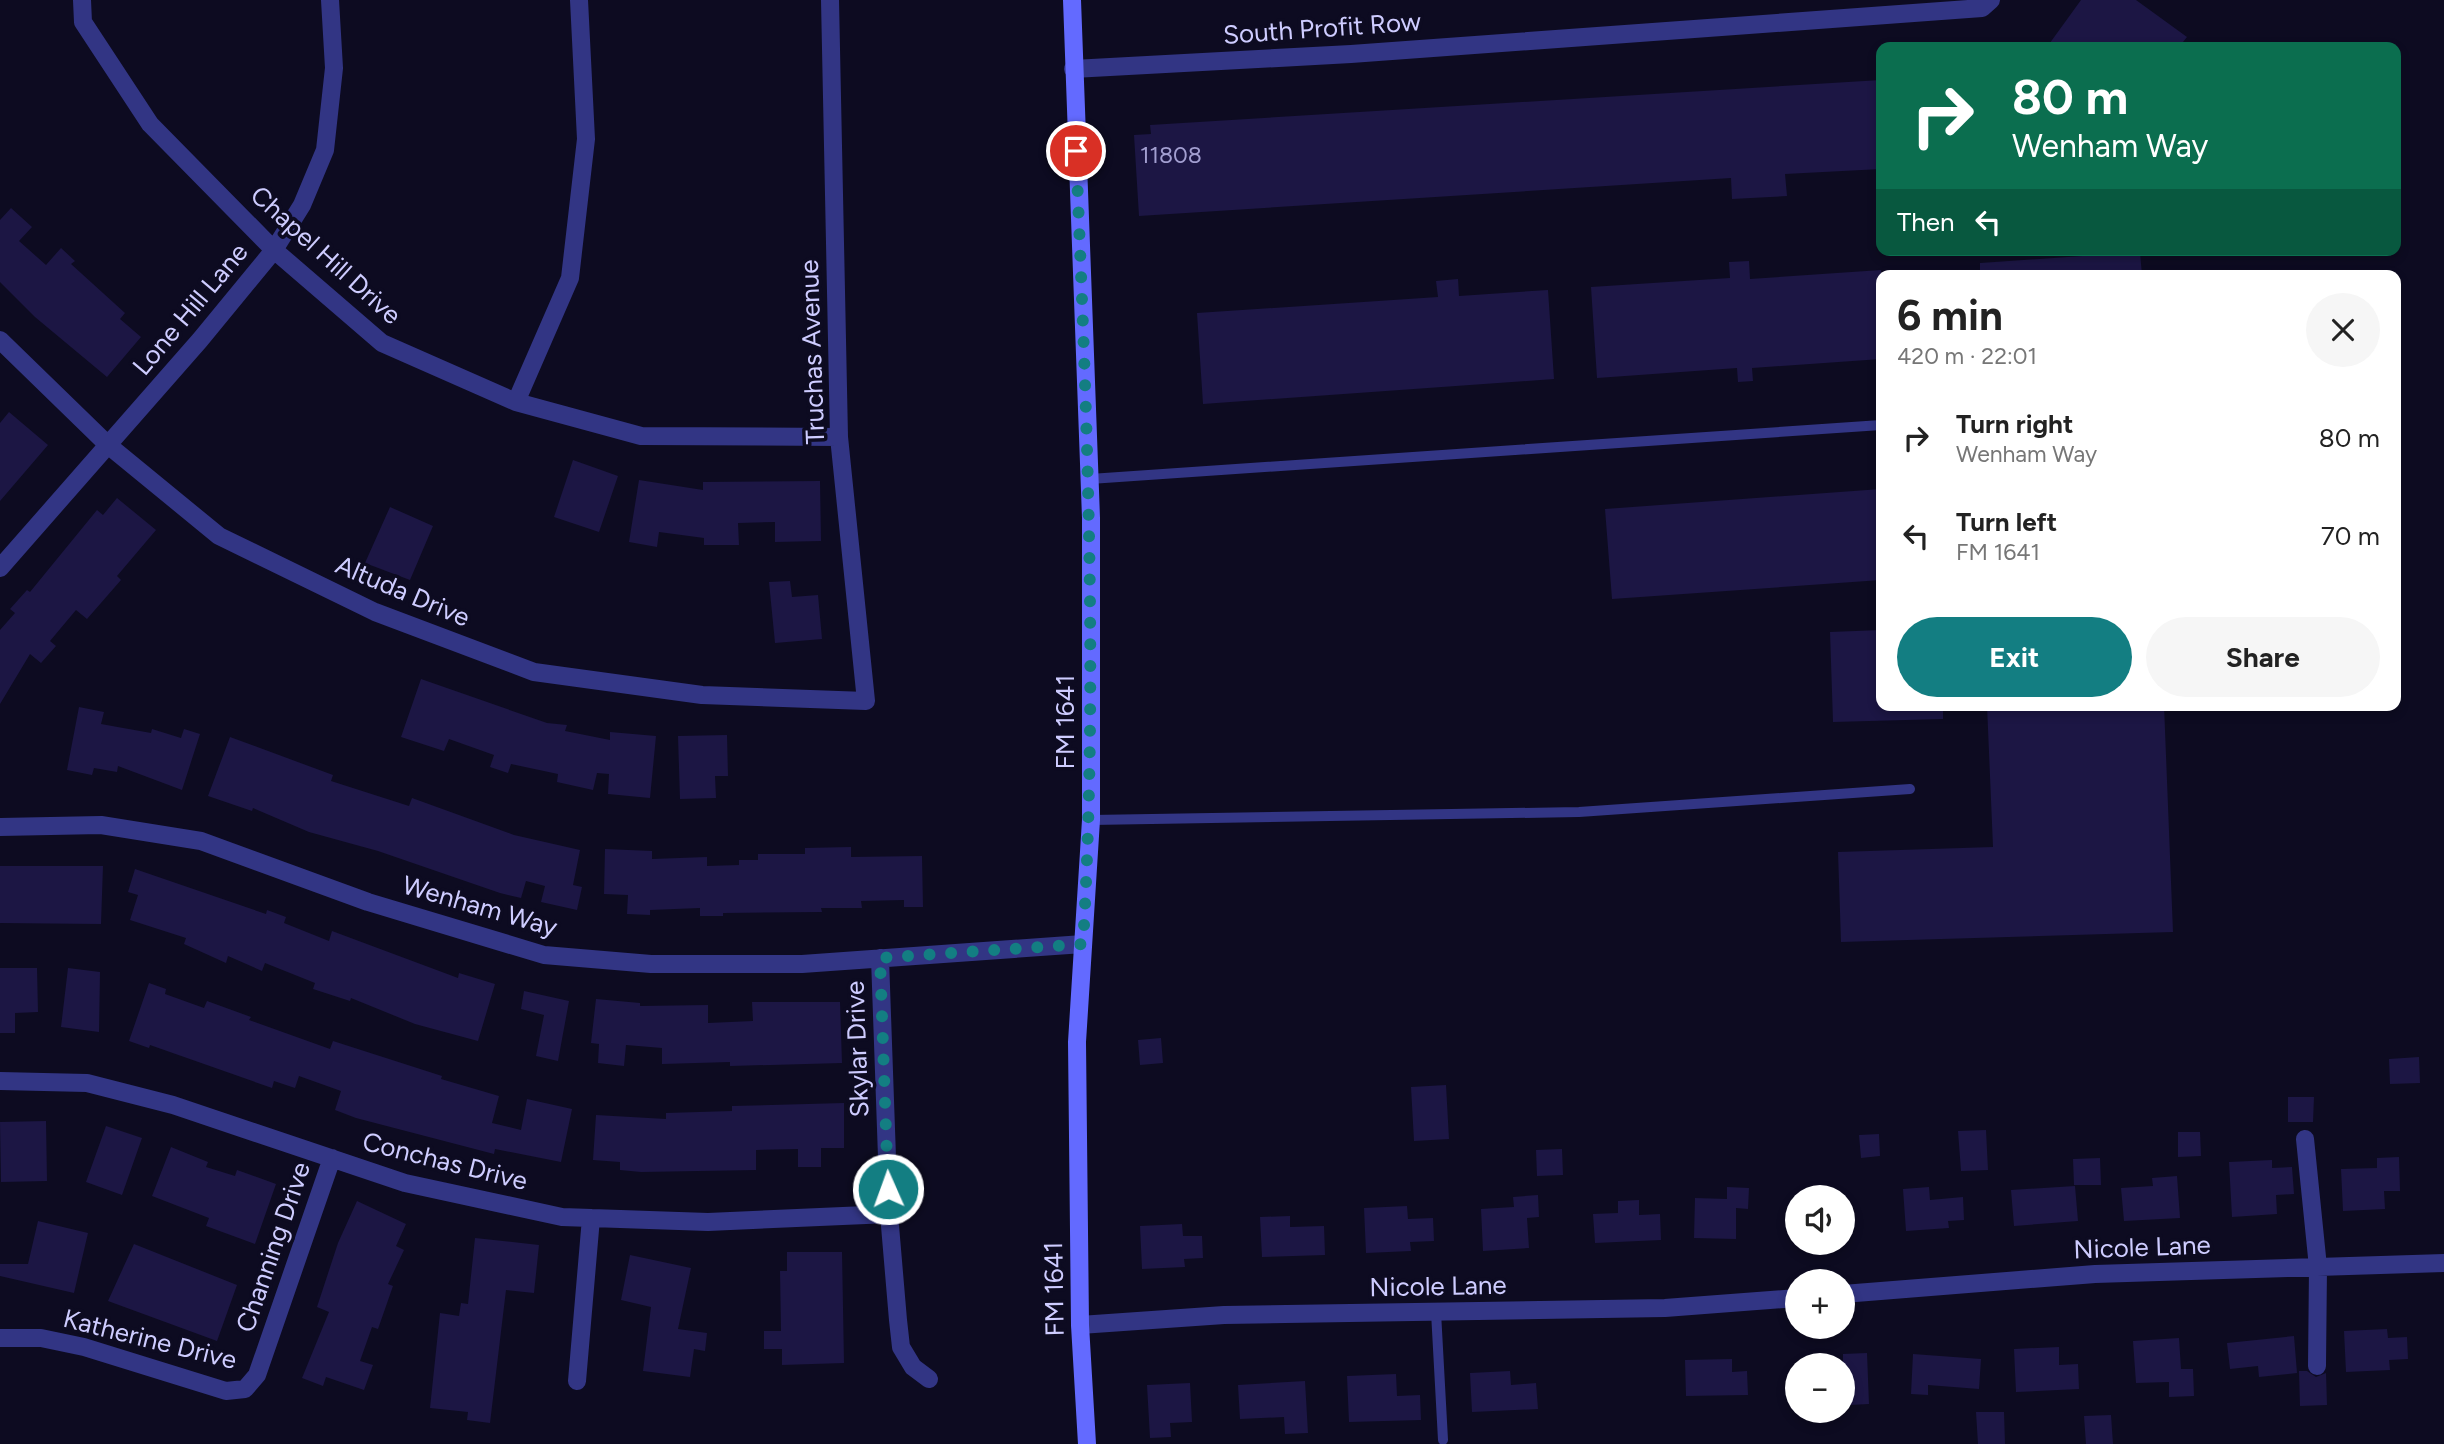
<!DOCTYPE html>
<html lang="en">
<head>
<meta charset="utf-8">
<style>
  :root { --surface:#fff; --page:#f6f6f6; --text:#222; --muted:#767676; --accent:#137e82 }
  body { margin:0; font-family:Figtree,sans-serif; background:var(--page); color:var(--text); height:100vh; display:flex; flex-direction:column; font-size:26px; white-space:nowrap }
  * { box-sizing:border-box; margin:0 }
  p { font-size:23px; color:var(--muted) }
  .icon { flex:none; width:38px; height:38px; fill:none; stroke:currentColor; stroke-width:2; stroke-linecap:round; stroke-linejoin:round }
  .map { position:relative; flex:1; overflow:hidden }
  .details { position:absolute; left:1876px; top:270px; width:525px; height:441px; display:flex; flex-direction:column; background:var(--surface); border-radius:14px; box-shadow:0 4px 10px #0003 }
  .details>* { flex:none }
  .top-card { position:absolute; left:1876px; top:42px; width:525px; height:214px; border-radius:14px; box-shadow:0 4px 10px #0003; background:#0b6e4f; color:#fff; overflow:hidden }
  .buttons { position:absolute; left:1785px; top:1185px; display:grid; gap:14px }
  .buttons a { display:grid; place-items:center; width:70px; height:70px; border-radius:50%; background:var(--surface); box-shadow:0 4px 10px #0003; font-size:35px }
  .pin { position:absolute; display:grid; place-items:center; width:60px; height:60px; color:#fff; margin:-30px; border:4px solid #fff; border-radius:50%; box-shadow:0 2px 7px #0007 }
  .me { position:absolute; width:77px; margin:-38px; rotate:358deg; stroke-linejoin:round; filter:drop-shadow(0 0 5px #0008) }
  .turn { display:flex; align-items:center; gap:24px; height:147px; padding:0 21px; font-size:32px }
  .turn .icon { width:91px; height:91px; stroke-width:2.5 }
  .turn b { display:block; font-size:49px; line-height:60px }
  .then { display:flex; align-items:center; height:66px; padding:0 21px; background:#0003; gap:14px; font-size:26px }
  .round { display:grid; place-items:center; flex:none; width:74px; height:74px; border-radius:37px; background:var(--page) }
  .overview { display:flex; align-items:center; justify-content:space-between; height:119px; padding:0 21px }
  h1 { font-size:42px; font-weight:700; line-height:52px }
  .cta { display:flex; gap:14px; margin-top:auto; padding:14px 21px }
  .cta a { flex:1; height:80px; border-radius:42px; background:var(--accent); color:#fff; font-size:28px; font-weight:700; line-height:80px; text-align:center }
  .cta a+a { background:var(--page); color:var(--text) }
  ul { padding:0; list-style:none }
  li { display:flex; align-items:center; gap:21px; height:98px; padding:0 21px }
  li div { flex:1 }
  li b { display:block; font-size:26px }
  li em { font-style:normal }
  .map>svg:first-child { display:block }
  .building { fill:#1c1644 }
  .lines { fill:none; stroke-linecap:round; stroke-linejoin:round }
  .service { stroke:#323584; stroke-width:10 }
  .minor { stroke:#323584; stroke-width:18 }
  .secondary { stroke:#636aff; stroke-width:18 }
  .route { stroke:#137e82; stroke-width:12; stroke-dasharray:0 21.6 }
  .labels { text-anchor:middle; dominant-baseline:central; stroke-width:7; stroke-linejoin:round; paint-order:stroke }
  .number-label { font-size:23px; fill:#a29ed0 }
  .street-label { font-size:26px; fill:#ceccff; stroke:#0d0b21 }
</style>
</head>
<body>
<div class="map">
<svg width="2444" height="1444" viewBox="0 0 2444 1444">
  <rect width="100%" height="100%" fill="#0d0b21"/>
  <path class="building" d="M2081,0H2136L2187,37L2179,47H2047Z
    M1881,80V169L1785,174L1787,196L1732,199L1731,178L1139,216L1134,135L1151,134L1150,125Z
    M11,208L32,227L19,241L46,265L61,248L75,261L71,264L125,313L120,319L141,337L107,377L35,317L0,282V220Z
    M2140,252L2142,275H1980V263Z
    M1749,261L1750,279L1881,270V359L1752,368L1753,381L1738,382L1737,368L1597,378L1591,287L1730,278L1729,262Z
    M1458,279L1459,296L1548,290L1554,379L1203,404L1197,313L1438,297L1436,281Z
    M9,412L48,445L0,501V423Z
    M573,460L618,476L599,532L554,517Z
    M639,480L703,490V482L820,481L821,541L775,542V522L738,523L739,545H704V538L659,532L657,547L629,542Z
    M1881,489V580L1612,599L1605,509Z
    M117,498L156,530L117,576L121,580L87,619L76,610L50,641L56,646L41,663L30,654L0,704V630L15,613L10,609L27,590L30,592L97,510L103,515Z
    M390,507L433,526L410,580L365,563Z
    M790,581L792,597L818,595L822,639L775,643L769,582Z
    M1881,630V705H1943V719L1833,722L1830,632Z
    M421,679L547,723L567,725L565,731L610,740V732L656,736L650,798L608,794L609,774L597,773L593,790L557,782L558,774L511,764L508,773L490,767L494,755L449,739L444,751L401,737Z
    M1987,705H2164L2173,932L1841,942L1838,852L1993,847Z
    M79,707L104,712L101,724L151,733L152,729L181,738L184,729L200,734L182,790L118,766L117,772L94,768L92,775L67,770Z
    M727,735L728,776H715L716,798L680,799L678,736Z
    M230,737L333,775L331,781L409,806L412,798L514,835L580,850L573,885L582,887L577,910L541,902L545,886L526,881L521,898L500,893L378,851L309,832L253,808L252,811L208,796Z
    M851,847V857L922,856L923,907H904V900L861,901L862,908H821L822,912L723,913V916H700V908L650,910V915L627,914L628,895L604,894L605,849L652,851V859L707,857V866L739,865V860H758V854H805V848Z
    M0,866H103L101,924L0,923Z
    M135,869L266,914L267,910L286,917L284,923L329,941L332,931L458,978L459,973L495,984L478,1041L415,1024L351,998L350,1001L313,989L315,983L265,963L262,971L228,956L226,963L184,944L186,938L130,920L138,895L128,892Z
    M0,968H37L38,1012L15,1013V1033H0Z
    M68,968L100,972L99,1032L61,1027Z
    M149,983L166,989L165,994L204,1008L207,1001L251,1017L249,1020L330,1049L333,1041L442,1076L441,1079L499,1096L492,1123L521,1130L527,1099L572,1109L561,1162L495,1149L494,1154L356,1118L335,1110L341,1091L299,1076L295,1088L274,1081L272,1088L150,1045L149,1048L129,1041Z
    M524,991L569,1001L558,1061L536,1056L544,1015L521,1009Z
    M596,999L640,1003V1006L708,1005V1023L753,1021L752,1002H840L842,1063L730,1066V1062L662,1064V1048L626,1045L624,1066L598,1063L599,1044L591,1043Z
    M1161,1038L1163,1063L1140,1065L1138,1040Z
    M2419,1057L2420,1083L2390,1084L2389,1059Z
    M1446,1085L1449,1139L1414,1141L1411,1087Z
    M2288,1097H2314L2313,1122H2288Z
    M844,1103V1148H821V1167H798V1149L756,1150V1170L641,1172L620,1170V1162L593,1160L596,1115L666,1119V1113L732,1111V1106Z
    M46,1121L47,1181L1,1182L0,1122Z
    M106,1126L142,1138L122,1195L86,1182Z
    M1986,1130L1988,1170L1961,1171L1958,1131Z
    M2178,1132H2200L2201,1156L2178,1157Z
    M1879,1134L1880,1156L1861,1158L1859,1135Z
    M171,1147L208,1162L206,1167L235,1176L237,1170L276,1184L255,1244L206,1226L209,1218L152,1196Z
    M1562,1149L1563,1175L1537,1176L1536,1150Z
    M2399,1157L2400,1191H2384L2385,1209L2343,1211L2341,1169L2377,1168V1158Z
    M2100,1158L2101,1185H2074L2073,1159Z
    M2272,1160V1168L2292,1167L2294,1194L2276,1195L2277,1214L2232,1217L2229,1162Z
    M2177,1176L2180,1218L2124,1221L2121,1188L2153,1186L2152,1178Z
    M2075,1186L2078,1221L2014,1226L2011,1190Z
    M1727,1187L1749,1188L1748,1209L1736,1208V1239L1694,1238L1695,1198L1727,1199Z
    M1929,1187L1930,1200L1963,1197L1964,1220L1948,1221L1949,1228L1906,1231L1903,1189Z
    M1538,1195L1539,1217L1527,1218L1529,1248L1483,1251L1481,1209L1514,1207L1513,1197Z
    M1639,1200V1215L1660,1214L1661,1240L1595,1243L1593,1214L1618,1213V1201Z
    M357,1201L406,1224L396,1246L404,1250L388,1284L393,1286L378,1329L372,1327L360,1361L373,1365L364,1390L326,1377L323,1386L302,1378L329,1312L317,1307L338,1243Z
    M1407,1206L1408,1219L1433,1218L1434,1241L1410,1242L1411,1251L1366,1253L1364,1208Z
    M1290,1216V1227L1324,1226L1325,1255L1262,1257L1260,1217Z
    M38,1221L88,1233L74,1293L0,1276V1264H28Z
    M1182,1224L1183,1236H1202L1203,1258L1184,1259L1185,1267L1142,1269L1140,1226Z
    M475,1238L539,1245L534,1293L506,1290L490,1423L467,1420L468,1412L430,1408L440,1313L459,1316L461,1303L468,1304Z
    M134,1244L237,1285L217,1341L108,1301Z
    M787,1252H842L844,1363L782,1365V1349H764V1331H781L780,1271H787Z
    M630,1255L691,1268L678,1329L707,1333L705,1351L694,1349L690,1377L643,1371L651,1307L621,1300Z
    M2387,1329L2388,1338L2407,1337L2408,1359L2389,1360L2390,1370L2346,1372L2344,1331Z
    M2294,1336L2297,1373L2259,1377L2258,1366L2230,1369L2227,1343Z
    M2179,1338L2181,1369H2193L2194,1396L2169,1397V1382L2136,1383L2133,1341Z
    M2059,1347V1365L2078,1364L2079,1389L2016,1392L2014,1349Z
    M1867,1353L1869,1404L1850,1405L1849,1399H1843V1354Z
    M1913,1354L1981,1359L1979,1389L1928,1385V1395L1911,1394Z
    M1732,1359V1372L1747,1371L1748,1395L1686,1396L1685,1360Z
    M1510,1371L1511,1385L1536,1383L1538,1409L1472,1412L1470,1373Z
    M2299,1371H2307L2316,1377L2326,1373L2327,1405L2300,1406Z
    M1396,1374L1397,1396L1420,1395L1421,1420L1349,1422L1347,1376Z
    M1305,1381L1308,1433L1285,1434L1284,1417L1240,1419L1238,1385Z
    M1190,1383L1192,1422L1170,1423L1171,1437L1150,1438L1147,1385Z
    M1976,1412H2004L2005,1444H1978Z
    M2111,1415L2113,1444H2086L2084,1416Z"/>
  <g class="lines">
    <path class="service" d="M1090,479L1881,425
      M1091,820L1579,812L1910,789
      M1436,1312L1443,1440"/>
    <path class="minor" d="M82,0L83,22L150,124L274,250L382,343L516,402L641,436L839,437
      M1073,69L1351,54L1982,8L1991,0
      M0,340L108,445L219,536L375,612L534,672L702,695L866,701L839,437L830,0
      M516,402L570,278L586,139L579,0
      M0,568L200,340L274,250L302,205L325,150L334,68L330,0
      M0,827L101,825L201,841L368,902L544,955L651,964H802L1083,944
      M880,958L889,1214L898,1320L901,1347L913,1367L929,1379
      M0,1081L87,1083L173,1105L405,1183L562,1217L708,1222L889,1214
      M2305,1139L2318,1267L2317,1366
      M1843,1294L2095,1274L2444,1263
      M1080,1325L1224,1315L1665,1308L1797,1298
      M0,1338H41L84,1347L226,1391L245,1389L257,1375L332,1158
      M577,1381L591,1218"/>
    <path class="secondary" d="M1072,0L1091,518V820L1077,1042L1080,1325L1087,1444"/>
  </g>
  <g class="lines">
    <path class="route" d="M888,1189L880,958L1083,944C1098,680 1087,416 1076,151"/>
  </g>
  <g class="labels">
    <g class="number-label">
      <text x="1171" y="155">11808</text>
    </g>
    <g class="street-label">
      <text transform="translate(1322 28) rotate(-4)">South Profit Row</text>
      <text transform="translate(326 255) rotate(42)">Chapel Hill Drive</text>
      <text transform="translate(190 309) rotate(-50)">Lone Hill Lane</text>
      <text transform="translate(812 352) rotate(-92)">Truchas Avenue</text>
      <text transform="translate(403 591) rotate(23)">Altuda Drive</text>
      <text transform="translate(1065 722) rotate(-90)">FM 1641</text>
      <text transform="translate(480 906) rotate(16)">Wenham Way</text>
      <text transform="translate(857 1049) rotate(-92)">Skylar Drive</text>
      <text transform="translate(445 1161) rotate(14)">Conchas Drive</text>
      <text transform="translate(273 1247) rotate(-71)">Channing Drive</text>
      <text transform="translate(2142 1247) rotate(-2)">Nicole Lane</text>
      <text transform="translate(1438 1286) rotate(-1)">Nicole Lane</text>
      <text transform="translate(1054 1289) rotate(-91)">FM 1641</text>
      <text transform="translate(150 1339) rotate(14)">Katherine Drive</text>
    </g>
  </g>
</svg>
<div class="buttons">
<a><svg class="icon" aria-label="sound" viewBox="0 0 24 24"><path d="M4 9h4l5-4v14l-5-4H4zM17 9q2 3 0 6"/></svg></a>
<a>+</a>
<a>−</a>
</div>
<div class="pin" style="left:1076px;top:151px;background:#d93025"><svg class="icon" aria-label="arrive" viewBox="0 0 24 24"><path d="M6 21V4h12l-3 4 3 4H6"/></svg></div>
<svg class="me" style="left:888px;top:1189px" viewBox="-20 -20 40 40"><circle r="17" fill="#137e82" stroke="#fff" stroke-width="3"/><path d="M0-11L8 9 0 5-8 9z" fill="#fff"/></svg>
<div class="top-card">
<div class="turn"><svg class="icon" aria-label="right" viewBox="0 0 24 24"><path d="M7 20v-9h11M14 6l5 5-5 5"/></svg><div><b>80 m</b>Wenham Way</div></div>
<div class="then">Then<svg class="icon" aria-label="left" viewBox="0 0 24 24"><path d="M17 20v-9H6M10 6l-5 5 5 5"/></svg></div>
</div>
<section class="details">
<div class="overview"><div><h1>6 min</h1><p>420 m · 22:01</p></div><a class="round"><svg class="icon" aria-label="close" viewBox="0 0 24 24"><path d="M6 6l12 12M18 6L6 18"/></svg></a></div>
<ul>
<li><svg class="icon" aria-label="right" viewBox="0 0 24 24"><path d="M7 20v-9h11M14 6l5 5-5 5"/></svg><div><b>Turn right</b><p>Wenham Way</p></div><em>80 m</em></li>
<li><svg class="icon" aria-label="left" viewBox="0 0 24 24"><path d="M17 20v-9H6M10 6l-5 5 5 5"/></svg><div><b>Turn left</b><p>FM 1641</p></div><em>70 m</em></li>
</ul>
<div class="cta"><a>Exit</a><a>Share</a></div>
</section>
</div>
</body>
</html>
